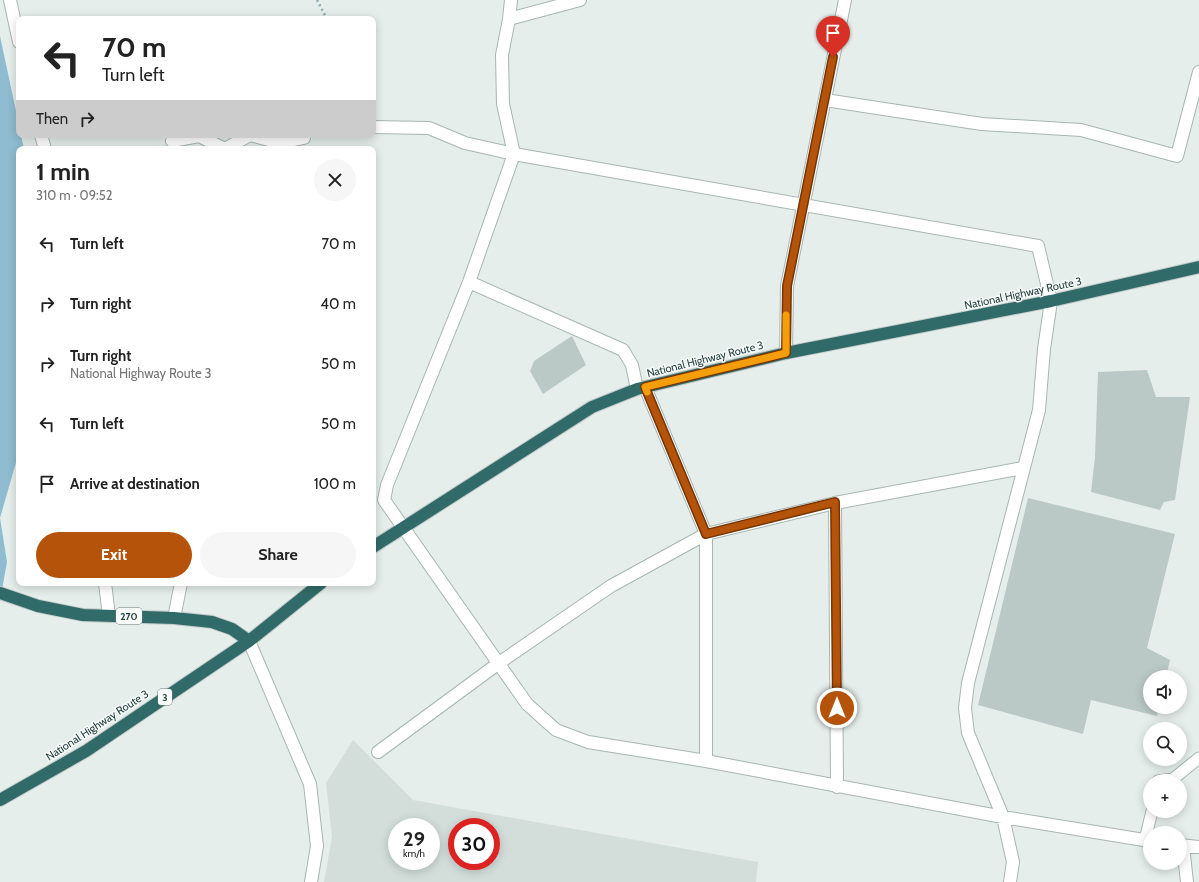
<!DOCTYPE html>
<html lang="en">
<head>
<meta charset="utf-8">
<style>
  :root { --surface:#fff; --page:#f6f6f6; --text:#222; --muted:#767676; --accent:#b45309 }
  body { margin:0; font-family:Cabin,sans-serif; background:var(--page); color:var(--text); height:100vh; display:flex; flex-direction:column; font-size:15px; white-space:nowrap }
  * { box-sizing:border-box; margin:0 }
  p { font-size:13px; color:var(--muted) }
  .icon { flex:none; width:22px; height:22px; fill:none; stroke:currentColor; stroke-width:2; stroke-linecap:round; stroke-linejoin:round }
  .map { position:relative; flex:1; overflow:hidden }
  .sheet { position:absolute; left:16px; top:146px; width:360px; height:440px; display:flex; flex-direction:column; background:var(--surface); border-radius:8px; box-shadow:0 2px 10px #0003 }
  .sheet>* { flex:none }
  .guide { position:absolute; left:16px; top:16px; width:360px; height:122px; border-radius:8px; box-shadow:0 2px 10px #0003; background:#fff; color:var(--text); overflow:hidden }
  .tools { position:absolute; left:1143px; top:670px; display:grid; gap:8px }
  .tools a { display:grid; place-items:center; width:44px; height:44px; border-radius:50%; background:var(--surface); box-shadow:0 2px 10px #0003; font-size:20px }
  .speed { position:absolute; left:388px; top:818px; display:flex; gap:8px; font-size:20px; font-weight:700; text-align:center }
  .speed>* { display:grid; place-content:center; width:52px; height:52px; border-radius:50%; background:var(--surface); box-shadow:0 2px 10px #0003; line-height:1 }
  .speed small { font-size:10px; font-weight:400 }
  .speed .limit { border:6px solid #d22; background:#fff; color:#111 }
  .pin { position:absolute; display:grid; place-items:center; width:34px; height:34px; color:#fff; margin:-41px -17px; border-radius:50% 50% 50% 0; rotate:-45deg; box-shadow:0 0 4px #0007 }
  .pin .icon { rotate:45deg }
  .me { position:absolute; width:44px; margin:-22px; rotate:0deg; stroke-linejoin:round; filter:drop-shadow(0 0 3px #0008) }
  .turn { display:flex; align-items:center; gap:14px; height:84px; padding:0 20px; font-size:18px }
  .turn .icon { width:52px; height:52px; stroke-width:2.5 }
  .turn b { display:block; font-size:28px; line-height:34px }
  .then { display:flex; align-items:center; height:38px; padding:0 20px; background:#0003; gap:8px; font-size:15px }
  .round { display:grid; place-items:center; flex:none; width:42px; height:42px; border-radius:21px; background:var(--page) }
  .summary { display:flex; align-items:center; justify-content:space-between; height:68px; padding:0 20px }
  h1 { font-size:24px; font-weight:700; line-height:30px }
  .primary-button { display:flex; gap:8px; margin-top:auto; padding:8px 20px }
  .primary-button a { flex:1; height:46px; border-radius:24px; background:var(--accent); color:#fff; font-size:16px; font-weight:700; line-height:46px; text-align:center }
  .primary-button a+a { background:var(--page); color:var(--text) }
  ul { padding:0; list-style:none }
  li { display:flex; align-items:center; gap:12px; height:60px; padding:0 20px }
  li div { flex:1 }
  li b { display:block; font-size:15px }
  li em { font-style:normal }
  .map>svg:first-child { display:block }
  .built { fill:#d3dedb; fill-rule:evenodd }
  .water { fill:#8fbcd1 }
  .building { fill:#bac9c5 }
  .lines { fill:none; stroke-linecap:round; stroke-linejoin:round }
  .lane-casing { stroke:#a7b6b3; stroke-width:13 }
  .street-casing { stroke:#a7b6b3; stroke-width:14 }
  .highway-casing { stroke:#c2cac9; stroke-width:14 }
  .path { stroke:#87b0aa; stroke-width:2.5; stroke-dasharray:2 3; stroke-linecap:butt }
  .lane { stroke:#fff; stroke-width:11 }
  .street { stroke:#fff; stroke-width:12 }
  .highway { stroke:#316b69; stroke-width:12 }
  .route-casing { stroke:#753606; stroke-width:10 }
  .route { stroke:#b45309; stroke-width:7 }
  .slow { stroke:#f59e0b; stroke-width:7 }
  .labels { text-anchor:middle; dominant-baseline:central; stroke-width:3; stroke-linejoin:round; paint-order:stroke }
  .shield { fill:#f6faf9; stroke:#637875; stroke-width:1 }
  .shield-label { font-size:10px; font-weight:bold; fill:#24403d }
  .street-label { font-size:11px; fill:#24403d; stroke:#f6faf9 }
</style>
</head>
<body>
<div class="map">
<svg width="1199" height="882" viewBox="0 0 1199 882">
  <rect width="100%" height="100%" fill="#e5eeeb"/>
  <path class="built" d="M353,740L413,800L758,862L756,882H324L332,837L326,783ZM397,827H431V861H397ZM457,827H491V861H457Z"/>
  <path class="water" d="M0,36L19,125V135H21L24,149H19V452L0,518L7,562L0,601Z"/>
  <path class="building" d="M572,336L586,365L543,394L530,371L534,361Z
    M1147,370L1156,397H1190L1175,500L1164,502L1160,510L1091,492L1095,457L1098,372Z
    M1028,498L1175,534L1147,648L1170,660L1166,677H1150V707H1159L1157,716L1091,700L1083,734L978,705Z"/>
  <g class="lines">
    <g class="lane-casing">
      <path id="lane" d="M1158,781L1173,779L1199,758
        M1145,840L1152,811"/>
    </g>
    <g class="street-casing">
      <path id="street" d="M10,0L19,42
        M511,0L509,19L502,55L503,104L514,154L469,282L387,485L384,500L527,704L556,730L588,742L706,761L1003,817L1150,841
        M509,19L580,0
        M825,100L982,124L1081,130L1177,156L1199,72
        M373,127L429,128L465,143L514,154L1038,246L1051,301L1044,349L1039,410L968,683L965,708L968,733L1003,817L1013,862L1010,882
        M41,135L45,149
        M172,141L199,136L225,149L250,135L280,143L304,138
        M469,282L623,350L632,365L637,389
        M786,353L787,286L845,0
        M645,387L706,534V761
        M835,503L837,787
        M105,583L109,616
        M174,618L181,583
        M249,641L310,784L317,846L311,882
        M378,752L499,663L611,586L706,534L835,503L1023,468
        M1180,845L1199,847
        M1183,846L1187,882"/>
    </g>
    <g class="highway-casing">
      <path id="highway" d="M373,547L592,407L637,389L786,353L1051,301L1199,267
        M0,593L38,606L83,615L174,618L212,622L232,629L249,641
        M0,800L86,751L249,641L321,583"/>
    </g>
    <path class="path" d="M317,0L327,19"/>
    <use href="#lane" class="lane"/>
    <use href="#street" class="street"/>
    <use href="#highway" class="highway"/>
  </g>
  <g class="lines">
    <g class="route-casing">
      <path id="route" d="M833,57L787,286L786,353L645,387L706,534L835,502L837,708"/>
    </g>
    <use href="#route" class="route"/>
    <path class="slow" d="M647,392L645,387L786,353V315"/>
  </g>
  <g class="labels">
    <g class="shield">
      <rect x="116" y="608" width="26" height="16" rx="3"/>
      <rect x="158" y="689" width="14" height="16" rx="3"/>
    </g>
    <g class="shield-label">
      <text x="129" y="616">270</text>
      <text x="165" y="697">3</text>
    </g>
    <g class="street-label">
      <text transform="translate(1023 293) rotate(-12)">National Highway Route 3</text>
      <text transform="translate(705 359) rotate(-14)">National Highway Route 3</text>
      <text transform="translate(97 725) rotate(-33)">National Highway Route 3</text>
    </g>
  </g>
</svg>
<div class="tools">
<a><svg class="icon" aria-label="sound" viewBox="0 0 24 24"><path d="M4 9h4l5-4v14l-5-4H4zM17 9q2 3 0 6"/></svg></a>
<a><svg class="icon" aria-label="search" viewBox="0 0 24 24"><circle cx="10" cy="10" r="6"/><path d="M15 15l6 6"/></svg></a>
<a>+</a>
<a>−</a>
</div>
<div class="speed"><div>29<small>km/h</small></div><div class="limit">30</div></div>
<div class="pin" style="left:833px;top:57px;background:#d93025"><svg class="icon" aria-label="arrive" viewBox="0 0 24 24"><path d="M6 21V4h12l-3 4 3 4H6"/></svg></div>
<svg class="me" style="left:837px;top:708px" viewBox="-20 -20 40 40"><circle r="17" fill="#b45309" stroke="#fff" stroke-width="3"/><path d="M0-11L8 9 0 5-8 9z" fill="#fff"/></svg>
<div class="guide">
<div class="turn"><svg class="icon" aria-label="left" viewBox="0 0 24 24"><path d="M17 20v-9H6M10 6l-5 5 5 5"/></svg><div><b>70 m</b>Turn left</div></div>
<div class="then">Then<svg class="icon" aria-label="right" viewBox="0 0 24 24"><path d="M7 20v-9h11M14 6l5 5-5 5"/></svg></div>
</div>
<section class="sheet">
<div class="summary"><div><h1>1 min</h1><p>310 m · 09:52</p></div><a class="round"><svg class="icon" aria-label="close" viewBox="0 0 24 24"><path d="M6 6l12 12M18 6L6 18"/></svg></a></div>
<ul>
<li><svg class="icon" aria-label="left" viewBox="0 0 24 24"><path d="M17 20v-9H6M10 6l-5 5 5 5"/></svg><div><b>Turn left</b></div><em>70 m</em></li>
<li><svg class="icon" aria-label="right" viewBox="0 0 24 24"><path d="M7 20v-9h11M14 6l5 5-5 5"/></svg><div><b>Turn right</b></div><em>40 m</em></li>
<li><svg class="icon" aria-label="right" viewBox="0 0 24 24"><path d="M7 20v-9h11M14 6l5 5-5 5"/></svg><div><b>Turn right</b><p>National Highway Route 3</p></div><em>50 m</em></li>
<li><svg class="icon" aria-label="left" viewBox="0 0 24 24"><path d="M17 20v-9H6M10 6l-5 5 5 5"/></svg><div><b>Turn left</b></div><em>50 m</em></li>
<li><svg class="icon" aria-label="arrive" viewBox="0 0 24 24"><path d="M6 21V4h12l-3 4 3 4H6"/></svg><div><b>Arrive at destination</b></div><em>100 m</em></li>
</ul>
<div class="primary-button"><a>Exit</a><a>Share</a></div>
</section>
</div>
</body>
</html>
